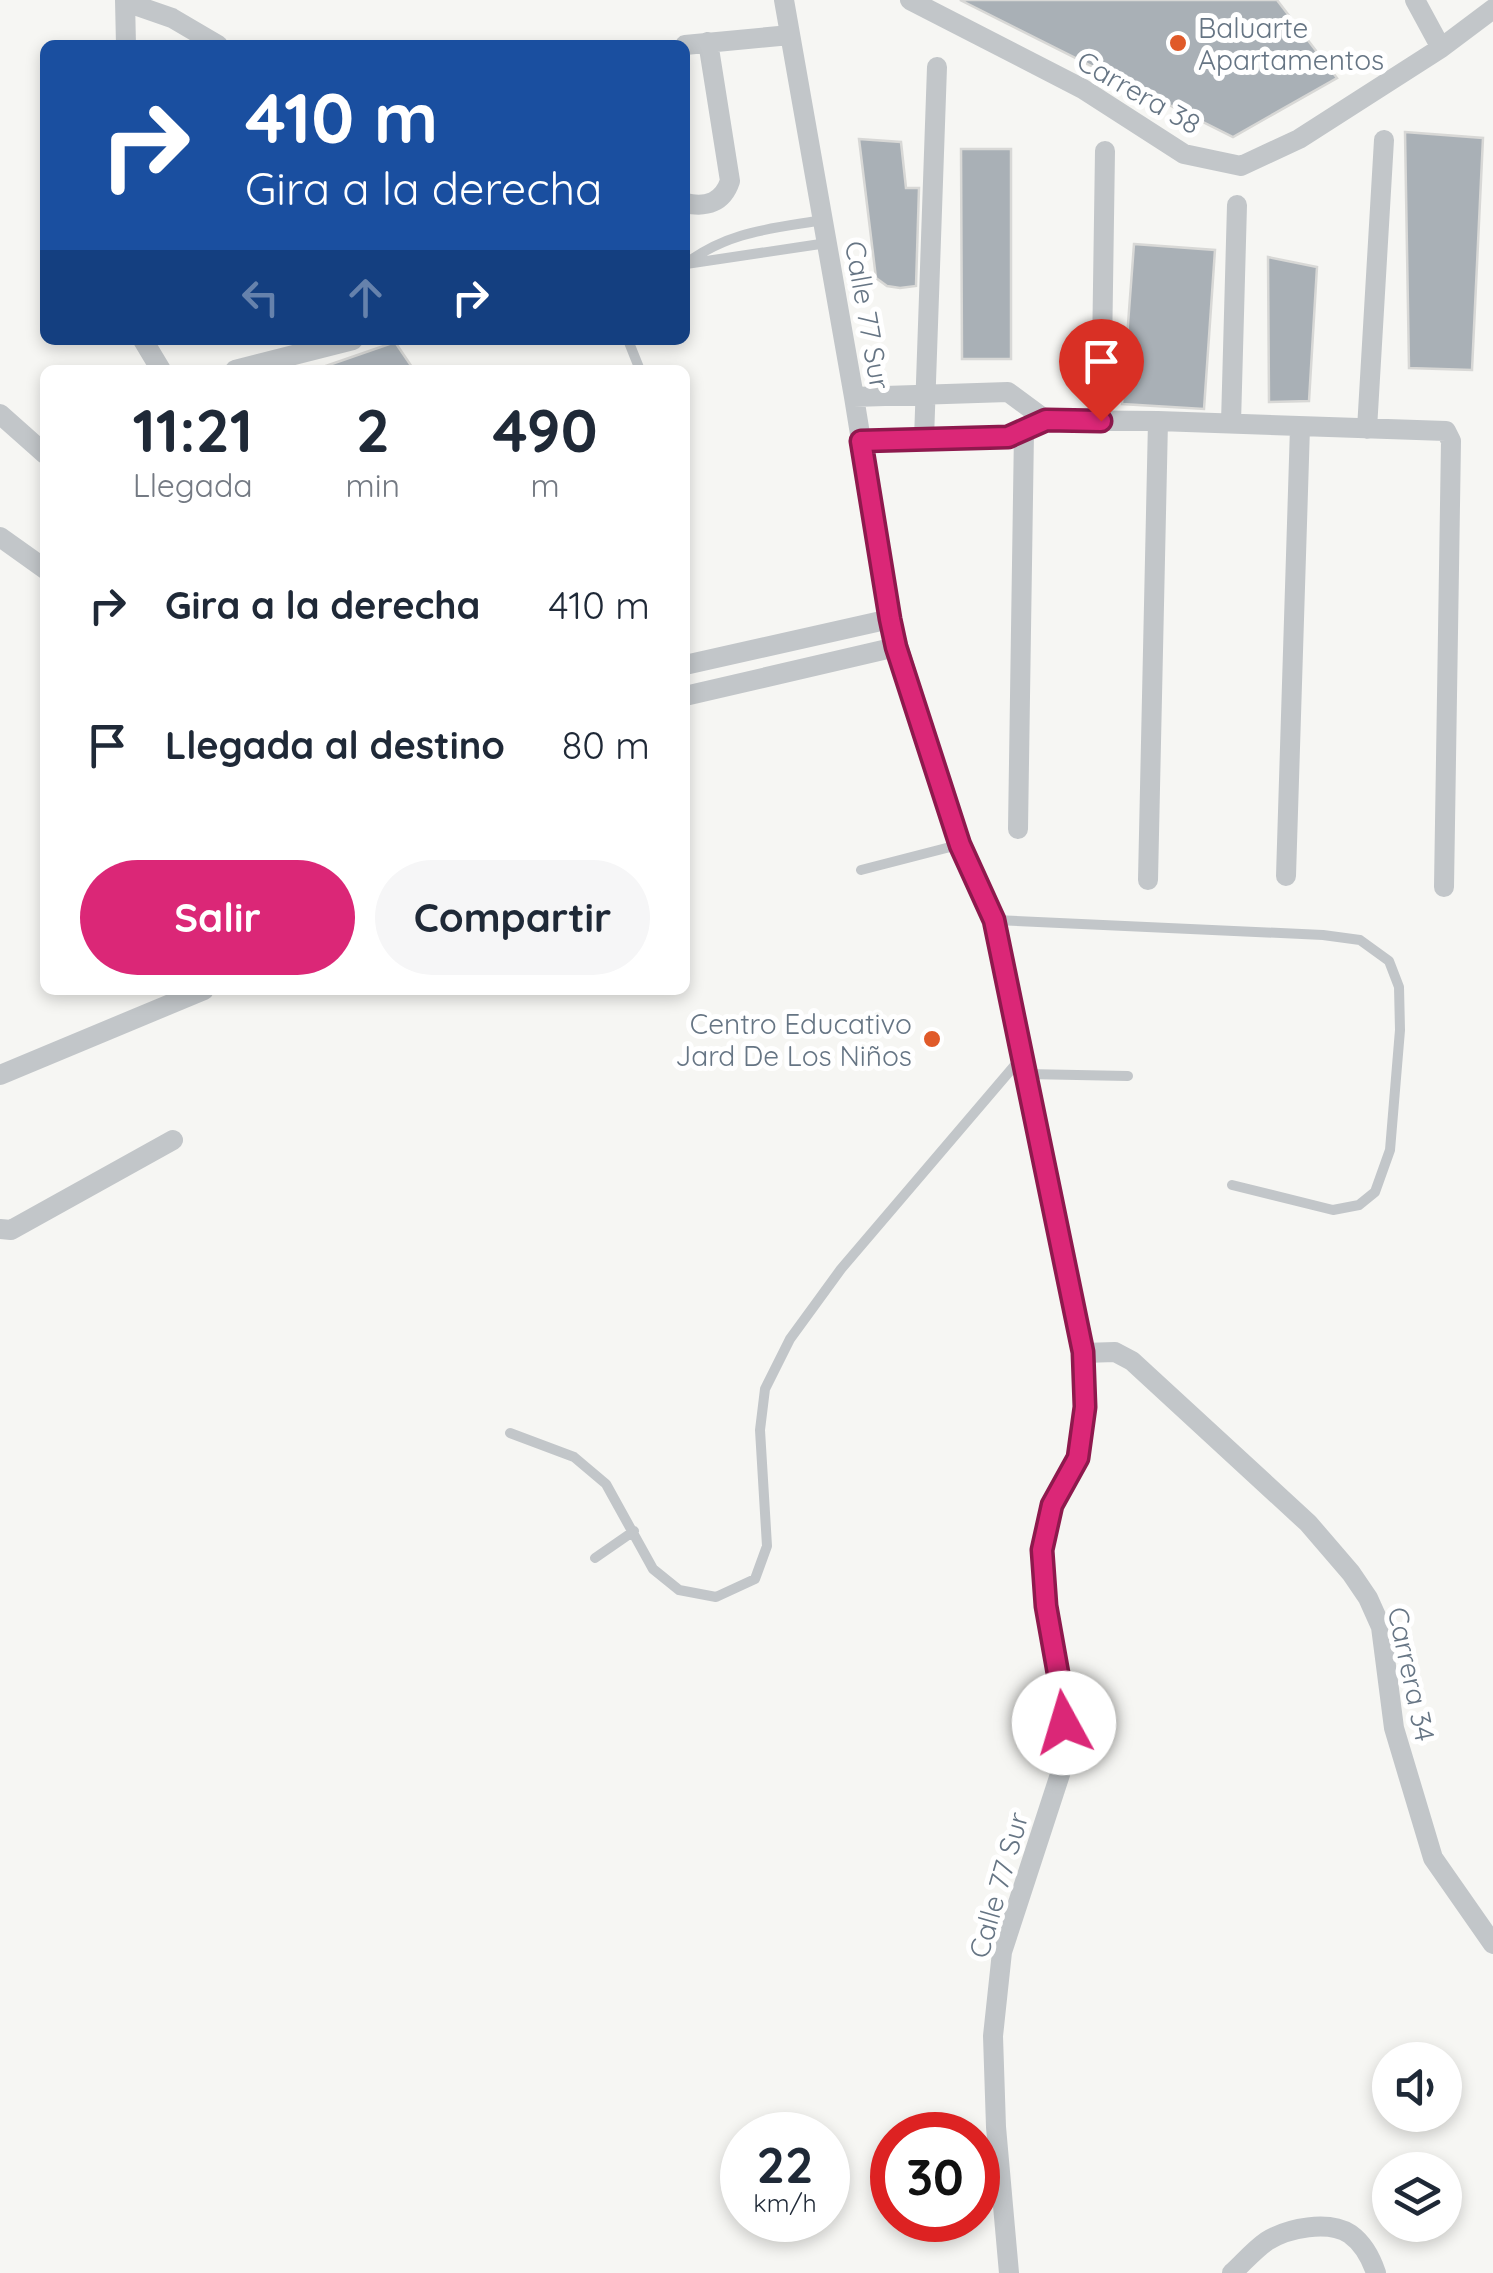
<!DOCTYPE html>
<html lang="es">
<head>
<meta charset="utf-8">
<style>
  :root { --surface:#fff; --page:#f6f6f7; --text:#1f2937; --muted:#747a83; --accent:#db2777 }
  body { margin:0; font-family:Quicksand,sans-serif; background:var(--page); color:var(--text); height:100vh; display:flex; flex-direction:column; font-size:38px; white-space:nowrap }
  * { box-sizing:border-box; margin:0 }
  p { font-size:32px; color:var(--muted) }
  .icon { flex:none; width:55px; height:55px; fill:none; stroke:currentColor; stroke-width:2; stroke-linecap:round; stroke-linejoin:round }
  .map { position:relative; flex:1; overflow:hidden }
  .details { position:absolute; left:40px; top:365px; width:650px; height:630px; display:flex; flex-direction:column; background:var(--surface); border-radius:15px; box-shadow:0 5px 15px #0003 }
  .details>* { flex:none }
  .banner { position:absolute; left:40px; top:40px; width:650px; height:305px; border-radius:15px; box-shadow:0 5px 15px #0003; background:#1a4fa0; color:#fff; overflow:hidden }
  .fabs { position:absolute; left:1372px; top:2042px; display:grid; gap:20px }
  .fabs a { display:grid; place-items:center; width:90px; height:90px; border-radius:50%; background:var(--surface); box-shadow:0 5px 15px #0003; font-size:50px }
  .speed { position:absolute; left:720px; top:2112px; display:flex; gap:20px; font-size:50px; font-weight:700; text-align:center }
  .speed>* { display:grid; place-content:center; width:130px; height:130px; border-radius:50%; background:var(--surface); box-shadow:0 5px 15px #0003; line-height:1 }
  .speed small { font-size:25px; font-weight:400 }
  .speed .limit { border:15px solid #d22; background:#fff; color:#111 }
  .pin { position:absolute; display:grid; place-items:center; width:85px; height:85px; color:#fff; margin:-102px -42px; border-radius:50% 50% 50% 0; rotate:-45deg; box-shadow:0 0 10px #0007 }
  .pin .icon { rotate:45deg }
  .me { position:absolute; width:110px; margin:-55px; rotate:354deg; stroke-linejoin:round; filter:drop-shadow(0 0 8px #0008) }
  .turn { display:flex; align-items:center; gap:35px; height:210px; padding:0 40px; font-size:45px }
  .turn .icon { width:130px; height:130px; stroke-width:2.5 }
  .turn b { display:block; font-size:70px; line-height:85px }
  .lanes { display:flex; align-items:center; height:95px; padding:0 40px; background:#0003; justify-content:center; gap:50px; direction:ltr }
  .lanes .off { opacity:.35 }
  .eta { display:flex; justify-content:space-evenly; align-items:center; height:170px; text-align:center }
  .eta b { font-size:60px; font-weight:700; line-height:70px }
  .cta { display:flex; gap:20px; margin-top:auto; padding:20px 40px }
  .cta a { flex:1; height:115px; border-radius:60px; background:var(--accent); color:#fff; font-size:40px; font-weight:700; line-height:115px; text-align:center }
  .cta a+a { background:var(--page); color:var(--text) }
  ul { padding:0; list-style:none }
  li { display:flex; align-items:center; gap:30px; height:140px; padding:0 40px }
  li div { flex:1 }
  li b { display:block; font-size:38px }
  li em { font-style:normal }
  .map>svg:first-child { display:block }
  .building { fill:#a9b0b6; stroke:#d8d8d6; stroke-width:2.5 }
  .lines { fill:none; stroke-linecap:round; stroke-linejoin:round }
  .service { stroke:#c2c6c9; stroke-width:10 }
  .minor { stroke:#c2c6c9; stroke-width:20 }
  .route-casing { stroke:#8e194d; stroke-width:25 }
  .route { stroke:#db2777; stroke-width:18 }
  .poi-dot { fill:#e05a29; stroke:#fff; stroke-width:4 }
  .labels { text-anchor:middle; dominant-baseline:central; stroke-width:10; stroke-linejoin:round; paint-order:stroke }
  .poi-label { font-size:28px; fill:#667584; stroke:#fff; text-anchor:start }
  .street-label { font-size:28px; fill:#667584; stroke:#fff }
</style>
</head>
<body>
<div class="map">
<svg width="1493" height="2273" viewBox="0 0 1493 2273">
  <rect width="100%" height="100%" fill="#f6f6f3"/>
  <path class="building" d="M960,0H1277L1337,78L1233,137Z
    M1405,132L1483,138L1472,370L1409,368Z
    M859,139L901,142L906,188H919L916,286L900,288L887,286L876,278Z
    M961,149H1011V359H962Z
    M1134,244L1215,250L1204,409L1122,404Z
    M1268,257L1317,267L1309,401L1269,402Z
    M395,342L414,370H323V367Z"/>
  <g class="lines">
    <path class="service" d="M685,264C729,231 770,229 823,220
      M686,264L827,243
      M628,340L640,370
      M861,870L958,845
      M995,920L1323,935L1360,940L1389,961L1399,987L1400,1030L1390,1150L1375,1192L1359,1205L1333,1210L1232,1185
      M1026,1074L1128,1076
      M510,1433L574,1457L606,1484L653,1569L679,1590L716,1597L755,1579L767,1546L760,1430L765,1389L790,1339L841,1269L1021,1058
      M595,1558L634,1531"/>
    <path class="minor" d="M125,0L126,45
      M784,0L854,397L890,619L959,845L994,920L1083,1353L1085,1407L1078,1458L1052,1505L1042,1550L1046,1606L1061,1690L1066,1756L1002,1952L993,2036L996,2127L1009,2273
      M910,0L1083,89L1184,154L1241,166L1299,139L1441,48L1493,9
      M1415,0L1441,48
      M126,2L172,18L218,45
      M685,45L790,35
      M685,203C707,208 723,202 730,181L708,42
      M143,340L161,370
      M235,370L353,340
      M854,397L1008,392L1046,420
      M0,414L45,454
      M1101,421L1105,151
      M1231,423L1237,205
      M1367,429L1384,140
      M924,439L937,67
      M861,441L1007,437L1046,420L1158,421L1446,431L1451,441L1444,887
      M0,537L45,569
      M685,665L890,619
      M685,696L896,647
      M1018,829L1024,431
      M1286,876L1300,427
      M1148,880L1158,421
      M0,1075L204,990
      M0,1229L11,1230L173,1140
      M1083,1353L1115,1352L1132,1361L1308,1523L1351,1573L1368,1598L1381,1627L1394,1728L1433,1858L1493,1944
      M1232,2273C1243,2263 1254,2250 1267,2241C1288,2228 1328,2220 1350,2234C1364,2244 1371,2258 1376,2273"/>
  </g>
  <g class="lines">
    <g class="route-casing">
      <path id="route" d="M1064,1723L1061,1690L1046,1606L1042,1550L1052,1505L1078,1458L1085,1407L1083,1352L994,920L960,845L896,647L890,619L861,441L1008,437L1046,420L1101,421"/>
    </g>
    <use href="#route" class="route"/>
  </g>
  <g class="poi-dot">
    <circle cx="1178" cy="43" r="10"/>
    <circle cx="932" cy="1039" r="10"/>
  </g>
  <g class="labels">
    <g class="poi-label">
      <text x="1198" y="27">Baluarte<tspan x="1198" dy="32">Apartamentos</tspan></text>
      <text x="912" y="1023" text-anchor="end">Centro Educativo<tspan x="912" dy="32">Jard De Los Niños</tspan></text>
    </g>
    <g class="street-label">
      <text transform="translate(1139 92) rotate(30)">Carrera 38</text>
      <text transform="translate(868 315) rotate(80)">Calle 77 Sur</text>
      <text transform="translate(1412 1674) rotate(78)">Carrera 34</text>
      <text transform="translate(998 1885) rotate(-74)">Calle 77 Sur</text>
    </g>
  </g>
</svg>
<div class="fabs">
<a><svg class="icon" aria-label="sound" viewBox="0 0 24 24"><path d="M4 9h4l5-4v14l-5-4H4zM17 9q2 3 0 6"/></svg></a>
<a><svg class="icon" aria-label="layers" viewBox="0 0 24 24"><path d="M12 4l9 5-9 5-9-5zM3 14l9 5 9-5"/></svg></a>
</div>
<div class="speed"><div>22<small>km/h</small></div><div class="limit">30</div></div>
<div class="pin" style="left:1101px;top:421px;background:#d93025"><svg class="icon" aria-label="arrive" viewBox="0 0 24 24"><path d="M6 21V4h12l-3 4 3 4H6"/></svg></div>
<svg class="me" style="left:1064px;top:1723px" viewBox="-20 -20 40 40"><circle r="19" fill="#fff"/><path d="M0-13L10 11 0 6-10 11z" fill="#db2777"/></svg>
<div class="banner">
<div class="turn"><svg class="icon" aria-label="right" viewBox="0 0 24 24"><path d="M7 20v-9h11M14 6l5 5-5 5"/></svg><div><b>410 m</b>Gira a la derecha</div></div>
<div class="lanes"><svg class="icon off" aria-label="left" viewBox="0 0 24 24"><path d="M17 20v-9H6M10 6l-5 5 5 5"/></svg><svg class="icon off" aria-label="ahead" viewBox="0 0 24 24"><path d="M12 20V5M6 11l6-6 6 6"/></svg><svg class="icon" aria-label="right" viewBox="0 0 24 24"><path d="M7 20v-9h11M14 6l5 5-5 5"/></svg></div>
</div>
<section class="details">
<div class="eta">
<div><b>11:21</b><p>Llegada</p></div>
<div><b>2</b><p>min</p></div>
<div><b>490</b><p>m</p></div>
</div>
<ul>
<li><svg class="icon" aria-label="right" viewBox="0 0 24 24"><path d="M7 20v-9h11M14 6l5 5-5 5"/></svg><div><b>Gira a la derecha</b></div><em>410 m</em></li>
<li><svg class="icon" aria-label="arrive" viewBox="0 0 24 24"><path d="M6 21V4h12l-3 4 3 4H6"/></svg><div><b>Llegada al destino</b></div><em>80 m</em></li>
</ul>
<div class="cta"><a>Salir</a><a>Compartir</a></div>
</section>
</div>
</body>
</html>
